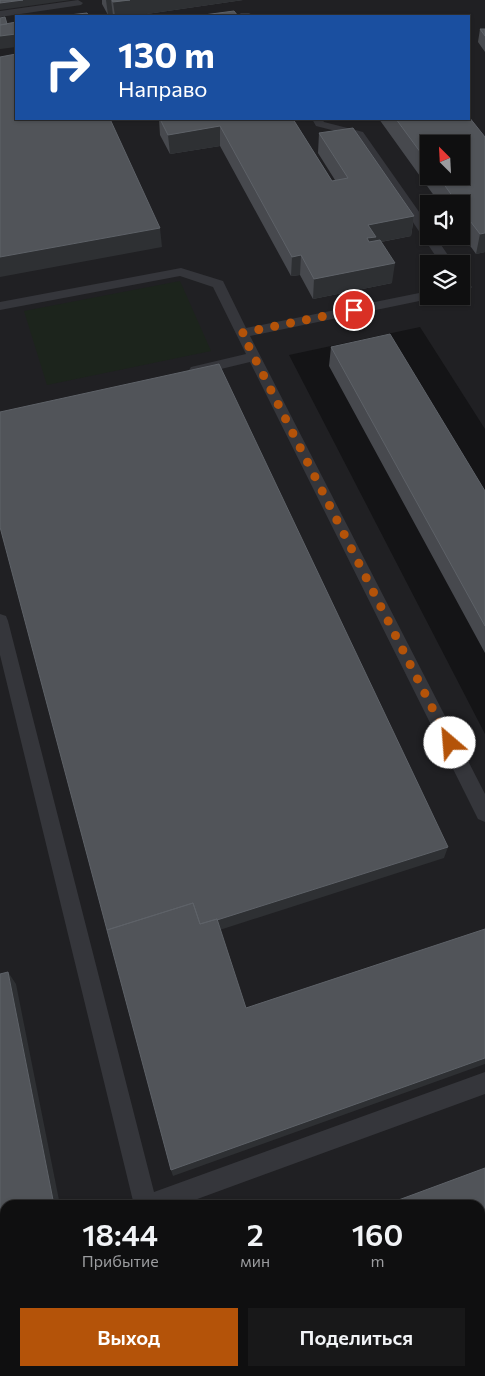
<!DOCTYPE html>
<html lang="ru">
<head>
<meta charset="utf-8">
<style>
  :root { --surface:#0f0f10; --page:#181819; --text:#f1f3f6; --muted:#9b9c9f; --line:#2f2f30; --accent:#b45309 }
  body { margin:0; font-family:Commissioner,sans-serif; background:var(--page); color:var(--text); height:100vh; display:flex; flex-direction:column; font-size:19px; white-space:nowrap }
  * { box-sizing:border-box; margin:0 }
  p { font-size:16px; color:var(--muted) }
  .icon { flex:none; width:28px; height:28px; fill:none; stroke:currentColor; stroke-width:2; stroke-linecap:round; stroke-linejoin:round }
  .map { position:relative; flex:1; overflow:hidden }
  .drawer { position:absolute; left:0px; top:1200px; width:485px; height:176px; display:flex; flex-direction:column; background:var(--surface); border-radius:15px 15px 0 0; box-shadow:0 1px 4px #0004,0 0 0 1px var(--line) }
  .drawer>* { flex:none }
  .top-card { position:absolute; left:15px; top:15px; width:455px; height:105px; border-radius:0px; box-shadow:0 1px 4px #0004,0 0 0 1px var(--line); background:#1a4fa0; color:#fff; overflow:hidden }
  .needle { width:32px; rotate:336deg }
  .tools { position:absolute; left:420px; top:135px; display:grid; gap:10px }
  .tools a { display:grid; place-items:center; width:50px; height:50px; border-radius:0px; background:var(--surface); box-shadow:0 1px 4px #0004,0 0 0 1px var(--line); font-size:25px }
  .pin { position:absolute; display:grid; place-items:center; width:42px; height:42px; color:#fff; margin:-21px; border:2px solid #fff; border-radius:50%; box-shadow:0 1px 5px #0007 }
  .me { position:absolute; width:55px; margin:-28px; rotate:333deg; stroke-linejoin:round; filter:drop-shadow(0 0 4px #0008) }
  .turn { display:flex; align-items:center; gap:18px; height:105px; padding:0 20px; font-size:22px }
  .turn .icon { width:65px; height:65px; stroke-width:2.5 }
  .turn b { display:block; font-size:35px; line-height:42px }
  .eta { display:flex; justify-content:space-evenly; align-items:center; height:85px; text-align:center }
  .eta b { font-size:30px; font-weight:600; line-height:35px }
  .cta { display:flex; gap:10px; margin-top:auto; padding:10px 20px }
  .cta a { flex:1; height:58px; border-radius:0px; background:var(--accent); color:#fff; font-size:20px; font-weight:600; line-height:58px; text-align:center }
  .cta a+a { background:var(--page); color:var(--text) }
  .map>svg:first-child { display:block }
  .built { fill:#202023; fill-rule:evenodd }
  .green { fill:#1c241c }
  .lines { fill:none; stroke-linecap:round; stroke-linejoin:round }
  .service { fill:#35363b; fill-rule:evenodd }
  .wall { fill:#47494e; fill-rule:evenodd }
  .shaded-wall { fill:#2e3033 }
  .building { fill:#515459; stroke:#5e6268 }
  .route { stroke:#b45309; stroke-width:9; stroke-dasharray:0 16.2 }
</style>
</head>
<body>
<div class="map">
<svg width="485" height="1376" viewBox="0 0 485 1376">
  <rect width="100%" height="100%" fill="#141416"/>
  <path class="built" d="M0,0H485V429L420,327L289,355L485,734V1376H0ZM16,16H469V119H16ZM429,144H461V176H429ZM429,204H461V236H429ZM429,264H461V296H429ZM5,1205H480V1371H5Z"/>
  <path class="green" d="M180,281L211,351L47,385L24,311Z"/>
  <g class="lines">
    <path class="service" d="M78,0L83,3L81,5L0,17V11Z
      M241,13H249L254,16H236Z
      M312,119H322L324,122L363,132L429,226V236H435L454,264H441L355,136L316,126Z
      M181,268L223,281L246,328L429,291V296H435L429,299L250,336L485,794V822L478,819L250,362L196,375L191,373L189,370L191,367L246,354L213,287L180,276L0,310V302Z
      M461,278C467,279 469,283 472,287L470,290L461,292Z
      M0,614L6,616L8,621L154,1192L485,1072V1094L181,1205H134L0,655Z
      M105,1371H131L132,1376H106Z"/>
  </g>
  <path class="wall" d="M102,0H243L133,16H113V15H108L102,4Z
    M480,29H485V52L478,42Z
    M159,119H293L332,181L335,180L318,153L319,133L414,216L411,236L381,242L392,283L313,299L300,275L291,276L220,146L170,154L160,135Z
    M379,119H469L485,252L476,254L461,233V204H440ZM429,144L461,176H429Z
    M331,347L485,491V653L329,366Z
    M340,1371H480L485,1376H342Z"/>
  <path class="shaded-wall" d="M23,0H71L0,10V3Z
    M106,0H111L113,15H108Z
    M130,0H243L133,16H115L113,2Z
    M16,34V47L0,49V36Z
    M344,119H357L343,121Z
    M220,126V146L170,154L168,135Z
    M414,216L411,236L375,243L364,258L368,225Z
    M160,228L162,247L0,277V257Z
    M485,233V252L476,254L480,234Z
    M301,255L300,275L291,276L292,257Z
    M395,263L392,283L313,299L314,279Z
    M448,847L444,858L201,936L200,925Z
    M8,972L16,984L60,1205H54Z
    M485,1058V1064L173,1176L171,1170Z
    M87,1371H93L94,1376H88Z"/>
  <path class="building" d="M0,0H23L0,3Z
    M112,0H130L113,2Z
    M234,11L238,16H196Z
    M87,13L89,16H60Z
    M5,17L7,24L0,25V18Z
    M16,22V34L0,36V25Z
    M480,29H485V36Z
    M16,54V119H110L160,228L0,257V57Z
    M469,117L485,137V233L480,234L461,209V204H458L438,176H461V144H429V164L396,119H469Z
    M160,119H293L332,181L348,178L319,133L353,128L414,216L368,225L376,237L367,238L369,242L380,240L395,263L314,279L301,255L292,257L220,126L168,135Z
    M390,334L485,491V626L331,347Z
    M219,364L448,847L217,920V919L200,924L193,903L107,930L0,527V412Z
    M193,903L200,924L217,919L246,1008L485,929V1058L171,1170L107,930Z
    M8,972L54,1205H5V1371H87L88,1376H0V974Z
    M485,1168V1376H345L344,1371H480V1205H385Z"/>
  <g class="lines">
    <path class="route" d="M354,310L242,333L450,743"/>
  </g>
</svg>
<div class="tools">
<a><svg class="needle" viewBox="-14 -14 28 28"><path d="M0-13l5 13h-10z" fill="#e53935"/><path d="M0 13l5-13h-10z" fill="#9b9c9f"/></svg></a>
<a><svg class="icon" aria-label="sound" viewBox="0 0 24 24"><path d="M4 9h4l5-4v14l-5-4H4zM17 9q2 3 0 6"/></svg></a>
<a><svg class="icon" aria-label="layers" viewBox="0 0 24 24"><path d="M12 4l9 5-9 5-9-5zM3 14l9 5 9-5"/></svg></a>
</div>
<div class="pin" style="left:354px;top:310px;background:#d93025"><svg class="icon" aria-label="arrive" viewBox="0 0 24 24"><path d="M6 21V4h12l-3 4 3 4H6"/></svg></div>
<svg class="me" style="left:450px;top:743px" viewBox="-20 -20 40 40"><circle r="19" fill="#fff"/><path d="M0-13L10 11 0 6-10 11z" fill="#b45309"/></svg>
<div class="top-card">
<div class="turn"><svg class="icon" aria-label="right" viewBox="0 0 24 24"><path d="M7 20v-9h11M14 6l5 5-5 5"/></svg><div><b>130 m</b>Направо</div></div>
</div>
<section class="drawer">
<div class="eta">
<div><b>18:44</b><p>Прибытие</p></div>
<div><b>2</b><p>мин</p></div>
<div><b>160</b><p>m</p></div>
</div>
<div class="cta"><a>Выход</a><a>Поделиться</a></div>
</section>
</div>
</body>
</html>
